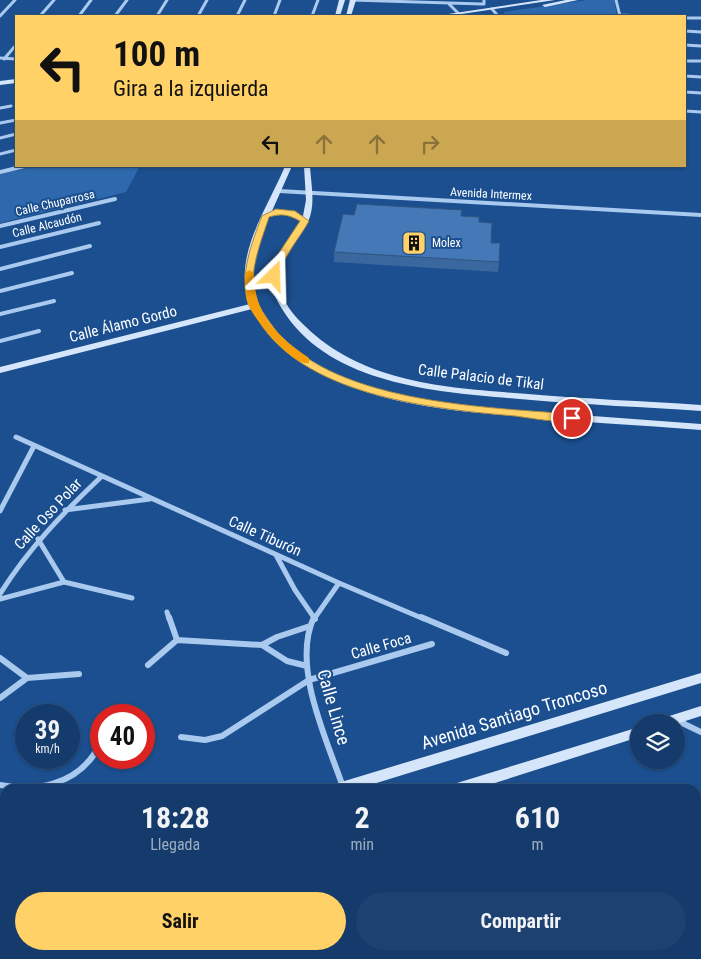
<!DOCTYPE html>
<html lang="es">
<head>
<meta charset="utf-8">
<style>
  :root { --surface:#143b6b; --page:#1d4271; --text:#f1f3f6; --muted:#9dadc1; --line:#33557e; --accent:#ffd166 }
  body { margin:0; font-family:"Roboto Condensed",sans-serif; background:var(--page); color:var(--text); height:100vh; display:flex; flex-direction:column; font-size:19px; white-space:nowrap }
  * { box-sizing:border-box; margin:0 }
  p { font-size:16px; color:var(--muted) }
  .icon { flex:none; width:28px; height:28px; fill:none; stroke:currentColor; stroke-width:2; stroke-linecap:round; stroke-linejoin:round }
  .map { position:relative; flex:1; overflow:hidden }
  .sheet { position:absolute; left:0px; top:784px; width:701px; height:176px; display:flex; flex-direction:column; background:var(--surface); border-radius:15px 15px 0 0; box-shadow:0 1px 4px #0004,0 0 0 1px var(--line) }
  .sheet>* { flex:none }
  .banner { position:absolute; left:15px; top:15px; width:671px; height:152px; border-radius:0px; box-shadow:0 1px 4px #0004,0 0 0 1px var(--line); background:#ffd166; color:#111; overflow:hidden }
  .fabs { position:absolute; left:630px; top:714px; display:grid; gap:10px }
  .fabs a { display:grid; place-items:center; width:55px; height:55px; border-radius:50%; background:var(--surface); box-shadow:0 1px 4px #0004,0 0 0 1px var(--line); font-size:25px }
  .speed { position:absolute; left:15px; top:704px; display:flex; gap:10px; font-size:25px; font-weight:700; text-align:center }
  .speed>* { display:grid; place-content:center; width:65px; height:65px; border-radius:50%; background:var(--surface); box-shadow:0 1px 4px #0004,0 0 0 1px var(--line); line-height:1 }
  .speed small { font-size:12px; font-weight:400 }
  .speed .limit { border:8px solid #d22; background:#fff; color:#111 }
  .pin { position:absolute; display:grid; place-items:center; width:42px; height:42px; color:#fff; margin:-21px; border:2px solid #fff; border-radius:50%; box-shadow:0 1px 5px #0007 }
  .me { position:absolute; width:55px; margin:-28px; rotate:22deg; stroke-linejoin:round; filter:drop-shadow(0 0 4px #0008) }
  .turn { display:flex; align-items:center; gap:18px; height:105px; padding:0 15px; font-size:22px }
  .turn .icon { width:65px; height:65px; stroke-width:2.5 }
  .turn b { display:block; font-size:35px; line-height:42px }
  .lanes { display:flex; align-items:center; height:48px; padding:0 15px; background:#0003; justify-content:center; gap:25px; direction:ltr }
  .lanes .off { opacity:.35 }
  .eta { display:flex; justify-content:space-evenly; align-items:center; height:85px; text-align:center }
  .eta b { font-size:30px; font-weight:700; line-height:35px }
  .action { display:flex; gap:10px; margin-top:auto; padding:10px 15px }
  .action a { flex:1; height:58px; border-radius:30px; background:var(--accent); color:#111; font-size:20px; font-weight:700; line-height:58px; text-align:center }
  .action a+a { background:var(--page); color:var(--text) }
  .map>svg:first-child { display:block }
  .green { fill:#2e69ad }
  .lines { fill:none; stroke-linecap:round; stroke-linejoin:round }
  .street-far3 { stroke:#a9c9ee; stroke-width:3 }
  .street-far2 { stroke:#a9c9ee; stroke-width:4 }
  .street-far1 { stroke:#a9c9ee; stroke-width:5 }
  .street { stroke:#a9c9ee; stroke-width:6 }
  .secondary { fill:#d6e6fa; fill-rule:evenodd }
  .wall { fill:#3a679d }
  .building { fill:#4478b7; stroke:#305480 }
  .route { fill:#ffd166; stroke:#a68842 }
  .slow { fill:#f59e0b }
  .labels { text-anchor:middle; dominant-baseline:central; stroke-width:4; stroke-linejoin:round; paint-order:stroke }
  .far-street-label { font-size:12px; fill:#fff; stroke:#1b4f8f }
  .far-poi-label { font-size:12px; fill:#fff; stroke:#1b4f8f; text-anchor:start }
  .street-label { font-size:15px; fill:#fff; stroke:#1b4f8f }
  .near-street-label { font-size:18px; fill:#fff; stroke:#1b4f8f }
</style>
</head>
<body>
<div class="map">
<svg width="701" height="959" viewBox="0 0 701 959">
  <rect width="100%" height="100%" fill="#1b4f8f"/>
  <path class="green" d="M587,0H614L617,16H504V12Z
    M38,166H140L126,192L0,223V174Z"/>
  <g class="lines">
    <path class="street-far3" d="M351,0L482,4H484V0
      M616,0L620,16
      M448,3L458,13
      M492,9L498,16
      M620,15L644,16
      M0,16L15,0
      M40,16L54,0
      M79,16L91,0
      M115,16L127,0
      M157,16L167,0
      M198,16L207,0
      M237,16L245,0
      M274,16L280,0
      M312,16L318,0
      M685,18H701
      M685,31L701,32
      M685,45L701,46
      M0,58L16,59
      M4,59L16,45
      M685,61H701
      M685,76L701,77
      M685,92L701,93
      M0,108L11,106
      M685,111L701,112
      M0,123L16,120
      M0,138L16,134
      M0,154L16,150"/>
    <path class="street-far2" d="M0,172L25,166
      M279,191L701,215
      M0,226L115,199
      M0,247L99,223
      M0,269L90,246
      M0,291L72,273
      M0,314L54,301
      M0,341L39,331"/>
    <path class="street-far1" d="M16,437L339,583L424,619
      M65,510L150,499
      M0,511L34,446
      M38,539L64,582
      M276,555L295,590L315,619
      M0,594C28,549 63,513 101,477
      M0,599L64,582L132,598
      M167,612L169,619
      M314,619L339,583"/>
    <path class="street" d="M169,617L177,640
      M314,617L315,619
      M314,617C291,666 327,740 343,787
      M421,617L506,653
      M262,645L287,661L307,666
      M0,658L27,678
      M148,665L177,640L262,645L277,637L310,626
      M0,698L27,678L79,674
      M676,720L701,732
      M181,737L205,740L222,736L309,680L432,644
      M0,785C36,792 74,785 95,753
      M696,852L701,856
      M412,955L413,959"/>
    <path class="secondary" d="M339,0H345L340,16H335Z
      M350,0H356L351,16H346Z
      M541,0H555L448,16H435Z
      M566,0H578L545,7L542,5Z
      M16,79V83L0,85V81Z
      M285,166H292L272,211L286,210L303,216L306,200L304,166H310C311,185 316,204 308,222C298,243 275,260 279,286C282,301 294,316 305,326C364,384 450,388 528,394C585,399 643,401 701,405V411C644,407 588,405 531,400C451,393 337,389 286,315C278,303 269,289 271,274C274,254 291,238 301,221C290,214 281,212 269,217L260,240L253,271V287L258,304L271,326L297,352L329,371L366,386L404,396L445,403L525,411L701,424V430C639,425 577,422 515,416C451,411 382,404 323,375C294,360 268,338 252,309L0,373V367L250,304C231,257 268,208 285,166Z
      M701,673V683L357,789H332L333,785L338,783Z
      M701,706V716L676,724V722H661L663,718Z
      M639,727V737L476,789H451L452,785L457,783Z
      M5,887V901L0,903V889Z
      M5,926V940L0,942V928Z"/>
  </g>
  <path class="wall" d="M354,215L461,216L479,222L491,243L499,262L498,272L334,262V252Z"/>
  <path class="building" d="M357,204L462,210L461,216L479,217V222L492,223L491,243H500L499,262L334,252L343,214L354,215Z"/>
  <path class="route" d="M276,209L295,211L309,221C299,239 283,256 279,276L274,279L270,276L273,262L300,221C289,215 282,213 269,217C262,239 250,267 254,291C257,304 263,313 271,324C326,403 484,407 572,414L575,415L577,418L575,420C560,424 531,418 515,416C435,409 312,397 262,326C258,319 251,311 248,303C239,274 252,243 262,216Z"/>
  <path class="slow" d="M249,270L254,273C254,315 276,335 309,358V363C292,366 254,319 248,304C245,294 245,283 245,273Z"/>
  <defs>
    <g id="building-square" transform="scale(1.25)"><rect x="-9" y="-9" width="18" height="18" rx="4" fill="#ffd166" stroke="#1b4f8f"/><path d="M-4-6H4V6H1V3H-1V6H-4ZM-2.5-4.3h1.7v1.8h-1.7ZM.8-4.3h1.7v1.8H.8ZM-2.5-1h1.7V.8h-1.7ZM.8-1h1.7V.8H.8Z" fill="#111"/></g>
  </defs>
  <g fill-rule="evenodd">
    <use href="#building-square" x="414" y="243"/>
  </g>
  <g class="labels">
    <g class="far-street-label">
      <text transform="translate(491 194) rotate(3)">Avenida Intermex</text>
      <text transform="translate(55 203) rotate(-13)">Calle Chuparrosa</text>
      <text transform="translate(47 225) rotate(-14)">Calle Alcaudón</text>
    </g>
    <g class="far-poi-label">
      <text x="432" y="243">Molex</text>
    </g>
    <g class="street-label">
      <text transform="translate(123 324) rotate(-14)">Calle Álamo Gordo</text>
      <text transform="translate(481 377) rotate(7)">Calle Palacio de Tikal</text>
      <text transform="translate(48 514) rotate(-47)">Calle Oso Polar</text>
      <text transform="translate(265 536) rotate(24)">Calle Tiburón</text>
      <text transform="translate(381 646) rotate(-16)">Calle Foca</text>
    </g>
    <g class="near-street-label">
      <text transform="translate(334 707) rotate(74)">Calle Lince</text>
      <text transform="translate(514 715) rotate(-17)">Avenida Santiago Troncoso</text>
    </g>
  </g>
</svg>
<div class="fabs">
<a><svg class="icon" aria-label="layers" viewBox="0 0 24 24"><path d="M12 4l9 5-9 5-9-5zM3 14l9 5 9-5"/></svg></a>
</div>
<div class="speed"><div>39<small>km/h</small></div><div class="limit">40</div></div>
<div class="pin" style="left:572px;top:418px;background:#d93025"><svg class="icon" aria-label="arrive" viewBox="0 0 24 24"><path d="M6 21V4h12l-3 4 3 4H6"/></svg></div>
<svg class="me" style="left:274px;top:276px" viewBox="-20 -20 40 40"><path d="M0-17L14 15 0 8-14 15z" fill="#ffd166" stroke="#fff" stroke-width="4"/></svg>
<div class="banner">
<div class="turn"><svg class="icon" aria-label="left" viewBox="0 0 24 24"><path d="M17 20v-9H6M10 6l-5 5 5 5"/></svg><div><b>100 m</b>Gira a la izquierda</div></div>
<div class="lanes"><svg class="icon" aria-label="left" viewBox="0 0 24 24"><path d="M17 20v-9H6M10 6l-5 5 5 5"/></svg><svg class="icon off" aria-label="ahead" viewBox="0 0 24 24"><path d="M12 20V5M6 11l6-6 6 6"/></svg><svg class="icon off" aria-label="ahead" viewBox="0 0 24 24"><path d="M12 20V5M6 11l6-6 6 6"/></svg><svg class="icon off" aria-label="right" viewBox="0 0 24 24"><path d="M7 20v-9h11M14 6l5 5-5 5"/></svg></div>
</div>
<section class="sheet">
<div class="eta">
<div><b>18:28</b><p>Llegada</p></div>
<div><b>2</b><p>min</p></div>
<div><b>610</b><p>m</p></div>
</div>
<div class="action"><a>Salir</a><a>Compartir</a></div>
</section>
</div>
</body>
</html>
